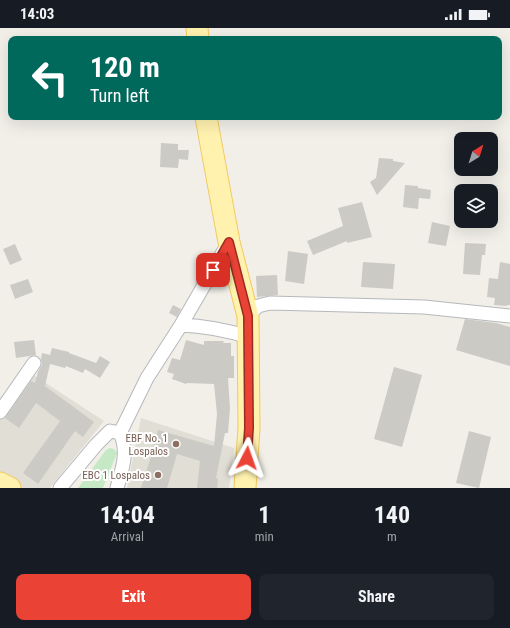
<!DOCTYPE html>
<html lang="en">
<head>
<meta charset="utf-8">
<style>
  :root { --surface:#171b24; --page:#20242c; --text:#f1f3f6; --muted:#9ea1a6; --accent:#ea4335 }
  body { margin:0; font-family:"Roboto Condensed",sans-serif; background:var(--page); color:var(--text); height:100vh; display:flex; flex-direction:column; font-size:15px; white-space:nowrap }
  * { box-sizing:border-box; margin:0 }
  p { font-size:13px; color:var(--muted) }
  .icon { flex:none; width:22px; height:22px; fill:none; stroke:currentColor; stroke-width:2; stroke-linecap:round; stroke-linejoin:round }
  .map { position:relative; height:460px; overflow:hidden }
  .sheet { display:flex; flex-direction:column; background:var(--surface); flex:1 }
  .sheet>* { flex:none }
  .guide { position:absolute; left:8px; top:8px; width:494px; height:84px; border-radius:8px; box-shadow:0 4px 16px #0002; background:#00695c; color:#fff; overflow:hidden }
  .needle { width:26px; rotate:38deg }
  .tools { position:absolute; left:454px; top:104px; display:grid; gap:8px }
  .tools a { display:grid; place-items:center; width:44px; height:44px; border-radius:8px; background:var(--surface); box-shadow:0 4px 16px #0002; font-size:20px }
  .pin { position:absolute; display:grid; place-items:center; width:34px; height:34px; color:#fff; margin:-17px; border-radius:8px; box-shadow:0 2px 6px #0006 }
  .me { position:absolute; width:44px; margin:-22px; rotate:4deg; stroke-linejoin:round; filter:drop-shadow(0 0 3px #0008) }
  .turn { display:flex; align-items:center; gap:14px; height:84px; padding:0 16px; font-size:18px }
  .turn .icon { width:52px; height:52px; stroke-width:2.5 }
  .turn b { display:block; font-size:28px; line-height:34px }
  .eta { display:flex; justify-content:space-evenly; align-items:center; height:68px; text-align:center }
  .eta b { font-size:24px; font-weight:700; line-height:28px }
  .action { display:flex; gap:8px; margin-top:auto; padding:8px 16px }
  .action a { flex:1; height:46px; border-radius:8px; background:var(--accent); color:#fff; font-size:16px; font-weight:700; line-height:46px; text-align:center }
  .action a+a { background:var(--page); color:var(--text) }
  .status { display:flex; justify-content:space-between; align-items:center; height:28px; padding:0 20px; background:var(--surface); direction:ltr }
  .status svg { height:11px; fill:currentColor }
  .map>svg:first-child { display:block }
  .education { fill:#e1ded6 }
  .green { fill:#c5e8c5 }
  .building { fill:#cccac5 }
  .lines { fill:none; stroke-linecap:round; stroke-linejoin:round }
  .minor-casing { stroke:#b5b8bc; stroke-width:15 }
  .primary-casing { stroke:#f2c960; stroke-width:23 }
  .minor { stroke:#fff; stroke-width:13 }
  .primary { stroke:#fff2af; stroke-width:21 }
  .route-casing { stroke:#982c22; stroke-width:10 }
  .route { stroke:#ea4335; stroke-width:7 }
  .education-dot { fill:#8d6e63; stroke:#fff; stroke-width:1.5 }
  .labels { text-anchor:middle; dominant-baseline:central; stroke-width:4; stroke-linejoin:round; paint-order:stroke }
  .education-label { font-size:11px; fill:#785e54; stroke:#fff; text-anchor:end }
</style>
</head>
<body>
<div class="status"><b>14:03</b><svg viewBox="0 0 49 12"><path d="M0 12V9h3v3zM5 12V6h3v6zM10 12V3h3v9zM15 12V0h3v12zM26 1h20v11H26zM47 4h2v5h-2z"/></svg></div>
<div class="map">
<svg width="510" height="460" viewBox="0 0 510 460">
  <rect width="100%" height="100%" fill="#f1efe8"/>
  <path class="education" d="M32,346L104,393L50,460H22L0,446V391Z
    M141,390L234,420L229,460H127Z"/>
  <path class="green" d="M110,420L114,421L117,425L103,460H78L106,422Z"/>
  <path class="building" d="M161,115L178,116V122H189L188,132L179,131L178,140L160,139Z
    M379,130L393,131V133L405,135L377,167L370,154L376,150Z
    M405,157L418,158V160L431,162L430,171L419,170L418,181L403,179Z
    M362,174L372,209L347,215V213L313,227L307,213L343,198L338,180Z
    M432,194L450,198L446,218L428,215Z
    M465,215L486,216L485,227H482L480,247L463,246Z
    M15,216L22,232L10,237L3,221Z
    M288,223L308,226L304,256L285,253Z
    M363,234L395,236L393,261L361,259Z
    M500,234L510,236V277H507V278L494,277L495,270L487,269L489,250L498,251Z
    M277,247L278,267L257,269L256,248Z
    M28,251L33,264L15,271L10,257Z
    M173,277L181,281L177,289L169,285Z
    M465,291L496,295L510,299V338L456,322Z
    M34,312L36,327L16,330L14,314Z
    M186,312L204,317V313H224L223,315H231V328H234V350H228L230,380L228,405H225L216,450L218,451L217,460H197L200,433L177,426L167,460H141L154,419H153L158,402L214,418L217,386L214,356L187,355L186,356L172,351L174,346L167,344L172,330L180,332Z
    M52,320L69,324V325L96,335L100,328L110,334L100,350L85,341L83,345L66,338L65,340L50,336L45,358L94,394L83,409L75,403L38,456L23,445L60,393L36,375L19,400L5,390L31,353L35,355L38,344L42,336L41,331L42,325L50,327Z
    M394,339L422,347L402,419L374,411Z
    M469,403L491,409L479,460L456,455Z"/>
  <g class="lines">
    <g class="minor-casing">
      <path id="minor" d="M248,288L258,278L270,275L424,279L510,288
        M181,297C205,298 226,302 249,309
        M0,384L34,335
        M120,405L147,350L181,297L229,214
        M60,460L96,417L110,403L120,405C129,423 122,442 117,460"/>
    </g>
    <g class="primary-casing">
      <path id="primary" d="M197,0L198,11
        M206,89L229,214L248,288L249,400L245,460
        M0,455L10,460"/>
    </g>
    <use href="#minor" class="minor"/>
    <use href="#primary" class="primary"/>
  </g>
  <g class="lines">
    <g class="route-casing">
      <path id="route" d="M213,242L229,214L248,288L249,400L247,430"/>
    </g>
    <use href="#route" class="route"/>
  </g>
  <g class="education-dot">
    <circle cx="176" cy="416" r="4"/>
    <circle cx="158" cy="447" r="4"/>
  </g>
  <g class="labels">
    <g class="education-label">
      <text x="168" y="410">EBF No. 1<tspan x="168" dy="13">Lospalos</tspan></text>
      <text x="150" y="447">EBC 1 Lospalos</text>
    </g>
  </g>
</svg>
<div class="tools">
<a><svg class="needle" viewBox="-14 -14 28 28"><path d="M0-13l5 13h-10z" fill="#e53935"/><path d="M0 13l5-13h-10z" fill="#9ea1a6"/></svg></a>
<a><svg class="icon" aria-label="layers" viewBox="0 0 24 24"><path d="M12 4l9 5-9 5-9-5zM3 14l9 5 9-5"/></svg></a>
</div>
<div class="pin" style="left:213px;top:242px;background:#d93025"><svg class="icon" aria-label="arrive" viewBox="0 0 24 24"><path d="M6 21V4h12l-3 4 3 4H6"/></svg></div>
<svg class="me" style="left:247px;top:430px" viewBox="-20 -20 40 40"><path d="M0-17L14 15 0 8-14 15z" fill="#ea4335" stroke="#fff" stroke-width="4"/></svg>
<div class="guide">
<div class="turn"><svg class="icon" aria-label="left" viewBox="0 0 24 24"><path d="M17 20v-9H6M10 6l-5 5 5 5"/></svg><div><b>120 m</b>Turn left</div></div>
</div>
</div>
<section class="sheet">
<div class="eta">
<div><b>14:04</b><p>Arrival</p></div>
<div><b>1</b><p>min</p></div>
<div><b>140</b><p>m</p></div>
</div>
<div class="action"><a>Exit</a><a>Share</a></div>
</section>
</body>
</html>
